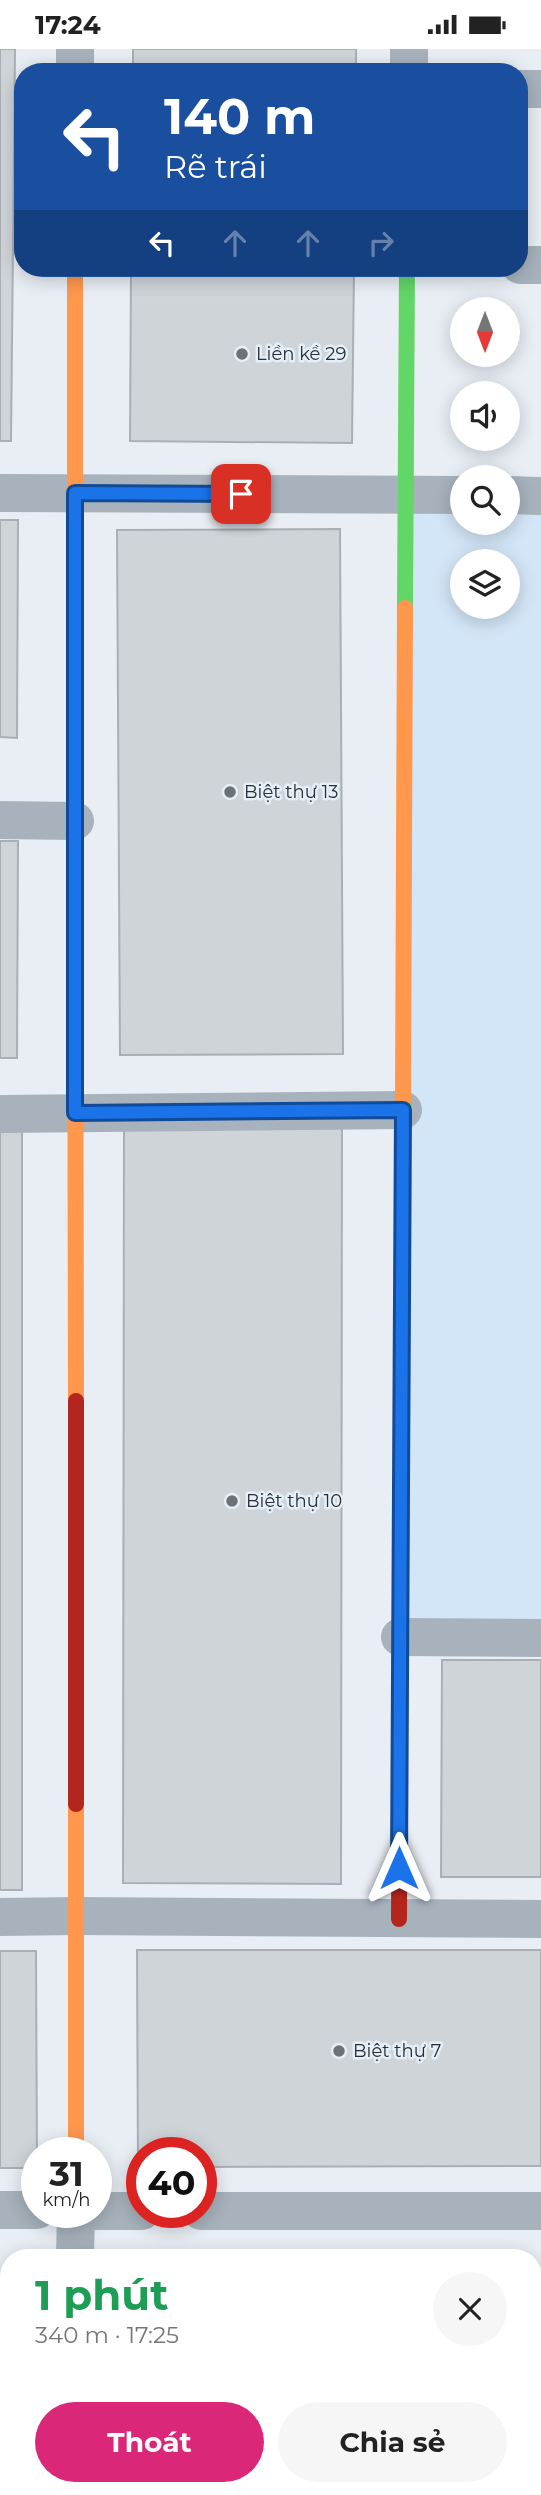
<!DOCTYPE html>
<html lang="vi">
<head>
<meta charset="utf-8">
<style>
  :root { --surface:#fff; --page:#f6f6f6; --text:#222; --muted:#767676; --accent:#db2777 }
  body { margin:0; font-family:Montserrat,sans-serif; background:var(--page); color:var(--text); height:100vh; display:flex; flex-direction:column; font-size:26px; white-space:nowrap }
  * { box-sizing:border-box; margin:0 }
  p { font-size:23px; color:var(--muted) }
  .icon { flex:none; width:38px; height:38px; fill:none; stroke:currentColor; stroke-width:2; stroke-linecap:round; stroke-linejoin:round }
  .map { position:relative; flex:1; overflow:hidden }
  .side { position:absolute; left:0px; top:2200px; width:542px; height:247px; display:flex; flex-direction:column; background:var(--surface); border-radius:28px 28px 0 0; box-shadow:0 4px 18px #0003 }
  .side>* { flex:none }
  .guide { position:absolute; left:14px; top:14px; width:514px; height:214px; border-radius:28px; box-shadow:0 4px 18px #0003; background:#1a4fa0; color:#fff; overflow:hidden }
  .needle { width:46px; rotate:180deg }
  .tools { position:absolute; left:450px; top:248px; display:grid; gap:14px }
  .tools a { display:grid; place-items:center; width:70px; height:70px; border-radius:50%; background:var(--surface); box-shadow:0 4px 18px #0003; font-size:35px }
  .speed { position:absolute; left:21px; top:2088px; display:flex; gap:14px; font-size:35px; font-weight:700; text-align:center }
  .speed>* { display:grid; place-content:center; width:91px; height:91px; border-radius:50%; background:var(--surface); box-shadow:0 4px 18px #0003; line-height:1 }
  .speed small { font-size:18px; font-weight:400 }
  .speed .limit { border:10px solid #d22; background:#fff; color:#111 }
  .pin { position:absolute; display:grid; place-items:center; width:60px; height:60px; color:#fff; margin:-30px; border-radius:14px; box-shadow:0 4px 10px #0006 }
  .me { position:absolute; width:77px; margin:-38px; rotate:0deg; stroke-linejoin:round; filter:drop-shadow(0 0 5px #0008) }
  .turn { display:flex; align-items:center; gap:24px; height:147px; padding:0 35px; font-size:32px }
  .turn .icon { width:91px; height:91px; stroke-width:2.5 }
  .turn b { display:block; font-size:49px; line-height:60px }
  .lanes { display:flex; align-items:center; height:66px; padding:0 35px; background:#0003; justify-content:center; gap:35px; direction:ltr }
  .lanes .off { opacity:.35 }
  .round { display:grid; place-items:center; flex:none; width:74px; height:74px; border-radius:37px; background:var(--page) }
  .head { display:flex; align-items:center; justify-content:space-between; height:119px; padding:0 35px }
  h1 { font-size:42px; font-weight:700; line-height:52px; color:#1e9e55 }
  .cta { display:flex; gap:14px; margin-top:auto; padding:14px 35px }
  .cta a { flex:1; height:80px; border-radius:42px; background:var(--accent); color:#fff; font-size:28px; font-weight:700; line-height:80px; text-align:center }
  .cta a+a { background:var(--page); color:var(--text) }
  .status { display:flex; justify-content:space-between; align-items:center; height:49px; padding:0 35px; background:var(--surface); direction:ltr }
  .status svg { height:19px; fill:currentColor }
  .map>svg:first-child { display:block }
  .green { fill:#d3e6f7; fill-rule:evenodd }
  .building { fill:#cfd4d8; stroke:#abafb4; stroke-width:2 }
  .lines { fill:none; stroke-linecap:round; stroke-linejoin:round }
  .street { stroke:#a7b2bc; stroke-width:38 }
  .fast { stroke:#63d668; stroke-width:16 }
  .slow { stroke:#ff974d; stroke-width:16 }
  .jam { stroke:#b3261e; stroke-width:16 }
  .route-casing { stroke:#114b97; stroke-width:18 }
  .route { stroke:#1a73e8; stroke-width:12 }
  .poi-dot { fill:#6d7277; stroke:#e4eff8; stroke-width:2.5 }
  .labels { text-anchor:middle; dominant-baseline:central; stroke-width:5; stroke-linejoin:round; paint-order:stroke }
  .poi-label { font-size:18px; fill:#2b2f33; stroke:#e4eff8; text-anchor:start }
</style>
</head>
<body>
<div class="status"><b>17:24</b><svg viewBox="0 0 49 12"><path d="M0 12V9h3v3zM5 12V6h3v6zM10 12V3h3v9zM15 12V0h3v12zM26 1h20v11H26zM47 4h2v5h-2z"/></svg></div>
<div class="map">
<svg width="541" height="2446" viewBox="0 0 541 2446">
  <rect width="100%" height="100%" fill="#e8eef4"/>
  <path class="green" d="M406,446H462V474H508V446L541,447V1589L400,1588ZM462,513H508V558H462Z"/>
  <path class="building" d="M0,0H15L11,392H0Z
    M133,0H356V23H133Z
    M131,219H354L352,394L130,392Z
    M0,471H18L17,689L0,688Z
    M340,480L343,1005L120,1006L117,481Z
    M0,792H18L17,1009H0Z
    M124,1069H342L341,1835L123,1834Z
    M0,1076H22V1841H0Z
    M442,1611H541V1828H441Z
    M137,1901H541V2117L201,2118V2104H142V2118H138Z
    M0,1902H36L37,2119H0Z"/>
  <g class="lines">
    <path class="street" d="M75,0V23
      M409,23V0
      M520,40H541
      M520,216H541
      M0,444L462,446
      M508,446L541,447
      M0,771L75,772
      M0,1065L403,1061
      M400,1588L541,1589
      M0,1868L76,1867L541,1870
      M0,2161H37
      M96,2162H142
      M201,2162H541
      M75,2208L76,2163
      M70,2446L71,2438"/>
    <path class="fast" d="M405,559L407,219
      M401,1509L403,1052"/>
    <path class="slow" d="M75,219V516
      M75,828L76,1352
      M403,1052L405,559
      M76,1755V2104"/>
    <path class="jam" d="M75,516V828
      M76,1352V1755
      M399,1870L401,1509"/>
  </g>
  <g class="lines">
    <g class="route-casing">
      <path id="route" d="M241,445L75,444V1064L403,1061L399,1819"/>
    </g>
    <use href="#route" class="route"/>
  </g>
  <g class="poi-dot">
    <circle cx="242" cy="305" r="7"/>
    <circle cx="230" cy="743" r="7"/>
    <circle cx="232" cy="1452" r="7"/>
    <circle cx="339" cy="2002" r="7"/>
  </g>
  <g class="labels">
    <g class="poi-label">
      <text x="256" y="305">Liền kề 29</text>
      <text x="244" y="743">Biệt thự 13</text>
      <text x="246" y="1452">Biệt thự 10</text>
      <text x="353" y="2002">Biệt thự 7</text>
    </g>
  </g>
</svg>
<div class="tools">
<a><svg class="needle" viewBox="-14 -14 28 28"><path d="M0-13l5 13h-10z" fill="#e53935"/><path d="M0 13l5-13h-10z" fill="#767676"/></svg></a>
<a><svg class="icon" aria-label="sound" viewBox="0 0 24 24"><path d="M4 9h4l5-4v14l-5-4H4zM17 9q2 3 0 6"/></svg></a>
<a><svg class="icon" aria-label="search" viewBox="0 0 24 24"><circle cx="10" cy="10" r="6"/><path d="M15 15l6 6"/></svg></a>
<a><svg class="icon" aria-label="layers" viewBox="0 0 24 24"><path d="M12 4l9 5-9 5-9-5zM3 14l9 5 9-5"/></svg></a>
</div>
<div class="speed"><div>31<small>km/h</small></div><div class="limit">40</div></div>
<div class="pin" style="left:241px;top:445px;background:#d93025"><svg class="icon" aria-label="arrive" viewBox="0 0 24 24"><path d="M6 21V4h12l-3 4 3 4H6"/></svg></div>
<svg class="me" style="left:399px;top:1819px" viewBox="-20 -20 40 40"><path d="M0-17L14 15 0 8-14 15z" fill="#1a73e8" stroke="#fff" stroke-width="4"/></svg>
<div class="guide">
<div class="turn"><svg class="icon" aria-label="left" viewBox="0 0 24 24"><path d="M17 20v-9H6M10 6l-5 5 5 5"/></svg><div><b>140 m</b>Rẽ trái</div></div>
<div class="lanes"><svg class="icon" aria-label="left" viewBox="0 0 24 24"><path d="M17 20v-9H6M10 6l-5 5 5 5"/></svg><svg class="icon off" aria-label="ahead" viewBox="0 0 24 24"><path d="M12 20V5M6 11l6-6 6 6"/></svg><svg class="icon off" aria-label="ahead" viewBox="0 0 24 24"><path d="M12 20V5M6 11l6-6 6 6"/></svg><svg class="icon off" aria-label="right" viewBox="0 0 24 24"><path d="M7 20v-9h11M14 6l5 5-5 5"/></svg></div>
</div>
<section class="side">
<div class="head"><div><h1>1 phút</h1><p>340 m · 17:25</p></div><a class="round"><svg class="icon" aria-label="close" viewBox="0 0 24 24"><path d="M6 6l12 12M18 6L6 18"/></svg></a></div>
<div class="cta"><a>Thoát</a><a>Chia sẻ</a></div>
</section>
</div>
</body>
</html>
